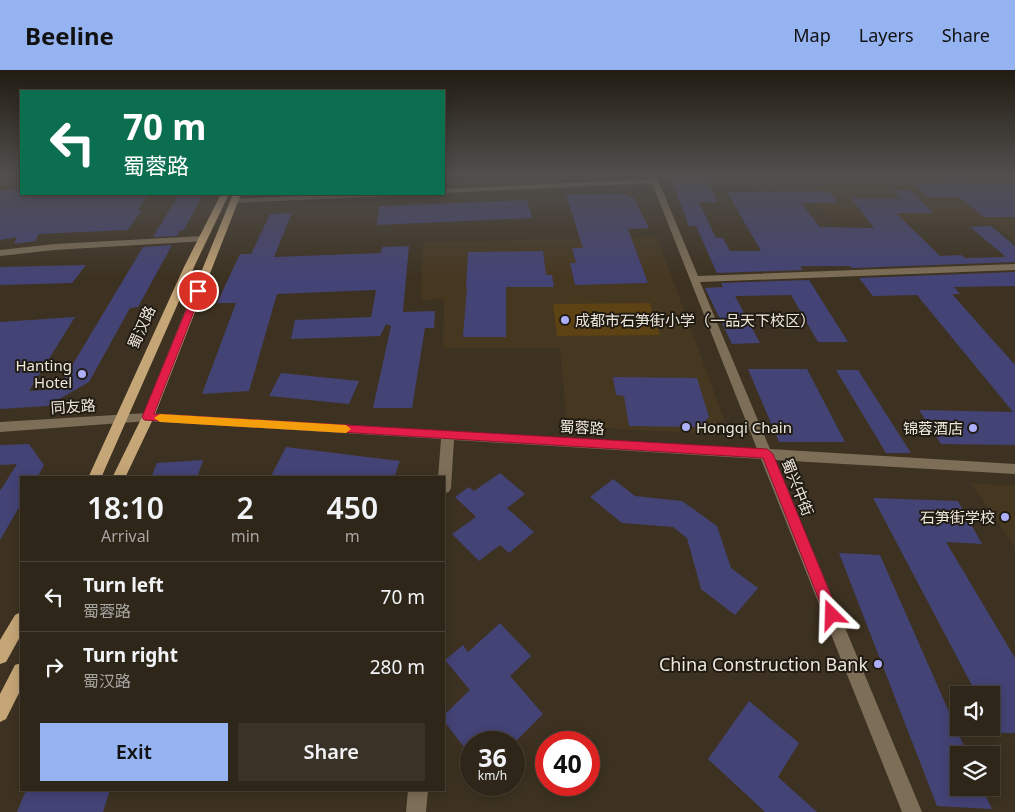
<!DOCTYPE html>
<html lang="en">
<head>
<meta charset="utf-8">
<style>
  :root { --surface:#2e2619; --page:#3a3226; --text:#f1f3f6; --muted:#a7a5a2; --line:#494338; --accent:#95b2f1 }
  body { margin:0; font-family:"Noto Sans","Noto Sans SC",sans-serif; background:var(--page); color:var(--text); height:100vh; display:flex; flex-direction:column; font-size:19px; white-space:nowrap }
  * { box-sizing:border-box; margin:0 }
  p { font-size:16px; color:var(--muted) }
  .icon { flex:none; width:28px; height:28px; fill:none; stroke:currentColor; stroke-width:2; stroke-linecap:round; stroke-linejoin:round }
  .map { position:relative; flex:1; overflow:hidden }
  .side { position:absolute; left:20px; top:406px; width:425px; height:315px; display:flex; flex-direction:column; background:var(--surface); border-radius:0px; box-shadow:0 2px 12px #0003,0 0 0 1px var(--line) }
  .side>* { flex:none }
  .banner { position:absolute; left:20px; top:20px; width:425px; height:105px; border-radius:0px; box-shadow:0 2px 12px #0003,0 0 0 1px var(--line); background:#0b6e4f; color:#fff; overflow:hidden }
  .tools { position:absolute; left:950px; top:616px; display:grid; gap:10px }
  .tools a { display:grid; place-items:center; width:50px; height:50px; border-radius:0px; background:var(--surface); box-shadow:0 2px 12px #0003,0 0 0 1px var(--line); font-size:25px }
  .speed { position:absolute; left:460px; top:661px; display:flex; gap:10px; font-size:25px; font-weight:700; text-align:center }
  .speed>* { display:grid; place-content:center; width:65px; height:65px; border-radius:50%; background:var(--surface); box-shadow:0 2px 12px #0003,0 0 0 1px var(--line); line-height:1 }
  .speed small { font-size:12px; font-weight:400 }
  .speed .limit { border:8px solid #d22; background:#fff; color:#111 }
  .pin { position:absolute; display:grid; place-items:center; width:42px; height:42px; color:#fff; margin:-21px; border:2px solid #fff; border-radius:50%; box-shadow:0 1px 5px #0007 }
  .me { position:absolute; width:55px; margin:-28px; rotate:338deg; stroke-linejoin:round; filter:drop-shadow(0 0 4px #0008) }
  .turn { display:flex; align-items:center; gap:18px; height:105px; padding:0 20px; font-size:22px }
  .turn .icon { width:65px; height:65px; stroke-width:2.5 }
  .turn b { display:block; font-size:35px; line-height:42px }
  .eta { display:flex; justify-content:space-evenly; align-items:center; height:85px; text-align:center }
  .eta b { font-size:30px; font-weight:600; line-height:35px }
  .primary-button { display:flex; gap:10px; margin-top:auto; padding:10px 20px }
  .primary-button a { flex:1; height:58px; border-radius:0px; background:var(--accent); color:#111; font-size:20px; font-weight:600; line-height:58px; text-align:center }
  .primary-button a+a { background:var(--page); color:var(--text) }
  ul { padding:0; list-style:none }
  li { display:flex; align-items:center; gap:15px; height:70px; padding:0 20px; border-top:1px solid var(--line) }
  li div { flex:1 }
  li b { display:block; font-size:19px }
  li em { font-style:normal }
  header { display:flex; align-items:center; gap:30px; box-sizing:border-box; height:70px; padding:0 25px; background:var(--accent); color:#111 }
  header strong { font-size:24px }
  nav { display:flex; gap:28px; margin-inline-start:auto; font-size:18px }
  .map>svg:first-child { display:block }
  .built { fill:#463720 }
  .green { fill:#5d4213 }
  .building { fill:#444376 }
  .lines { fill:none; stroke-linecap:round; stroke-linejoin:round }
  .minor { fill:#7d6e57; fill-rule:evenodd }
  .major { fill:#c5a677; fill-rule:evenodd }
  .route { fill:#e11d48; stroke:#92132f }
  .slow { fill:#f59e0b }
  .poi-dot { fill:#adaffb; stroke:#201b13; stroke-width:2 }
  .labels { text-anchor:middle; dominant-baseline:central; stroke-width:4; stroke-linejoin:round; paint-order:stroke }
  .poi-label { font-size:15px; fill:#eee7dc; stroke:#201b13; text-anchor:end }
  .street-label { font-size:15px; fill:#eee7dc; stroke:#201b13 }
  .near-poi-label { font-size:18px; fill:#eee7dc; stroke:#201b13; text-anchor:end }
</style>
</head>
<body>
<header>
<strong>Beeline</strong>
<nav><a>Map</a><a>Layers</a><a>Share</a></nav>
</header>
<div class="map">
<svg width="1015" height="742" viewBox="0 0 1015 742">
  <rect width="100%" height="100%" fill="#3d3221"/>
  <path class="built" d="M794,105H1015V171L994,154L832,149L815,136L803,121Z
    M657,167L724,349L707,364L567,356L560,278H443L444,229L421,230L423,172Z
    M971,413L1015,416V477Z"/>
  <path class="green" d="M650,233L660,265L557,266L553,234Z"/>
  <path class="building" d="M669,105H704L718,132H699L716,168H723L730,181H761L727,122L829,121L838,133H801L820,157L874,158L851,128L901,129L892,120H910L933,143H896L940,186L961,185L965,188L1006,187L970,157L991,156L1015,176V192L852,198L850,196H800L803,200L717,203L696,156H689Z
    M943,111L1015,114V147H984L959,127H927L914,113L946,114Z
    M21,118V124H148L138,140H142L128,160L38,164L36,171L14,174L17,167L0,170V121Z
    M621,123L634,128L649,158L628,159L648,213L575,215L570,193H576L572,178H583L566,125Z
    M179,124H203L184,160H180L177,166L153,167Z
    M527,130L532,148L377,155L379,136Z
    M292,143L274,187L381,183L382,177L409,176L403,242L435,241L434,258H425L412,338H373L391,256L386,254L380,266L291,269L295,250L371,247L376,220L277,224L249,321L202,324L236,233H217L240,184H251L270,144Z
    M172,175L138,237L130,238L89,312L47,336L0,339V252L75,247L29,321L58,319L143,177Z
    M543,181L546,205H552L554,217H506V267H463L467,217H466L468,182Z
    M86,195L72,213L0,215V197Z
    M1015,202V216L954,217L960,224H952L1015,295V375L941,374L919,340L1013,342L917,225L873,226L859,208Z
    M809,210L848,272H818L791,225L735,226L760,273L732,274L705,218L723,217L721,213Z
    M748,299H807L845,372H779Z
    M836,300H858L911,383H886Z
    M281,303L359,311L349,334L269,326Z
    M613,307L697,308L709,347L700,357L629,356L624,326L616,325Z
    M29,374L44,395L37,408H21V434L0,470V421L17,394L0,395V375Z
    M286,377L400,391L394,408H270Z
    M203,390L197,408H151L157,393Z
    M500,403L525,424L507,438L534,462L509,483L500,475L479,491L452,464L476,447L455,427L469,417L474,421Z
    M613,409L635,426L682,431L717,456L731,498L758,518L735,545L701,519L687,468L673,457L622,453L590,427Z
    M873,428L958,431L982,474L946,472L1015,588V663H997L991,652V625H977Z
    M839,483L880,485L968,685H959V718H982L992,739L937,736Z
    M500,553L531,586L510,606L543,644L515,672H508L500,663L491,672H471V686L444,651V645L470,620L445,590L463,575L468,582Z
    M749,631L799,673L778,707L817,742H765L708,689Z
    M26,720H110L103,742H17Z"/>
  <g class="lines">
    <path class="minor" d="M648,105H656L698,206L1015,194V200L700,212L770,379L1015,394V404L775,390L922,742H902L761,389L454,370L451,418L449,422L444,423V408H438L441,369L148,351L0,362V352L148,343L757,379L652,113L444,123V119L650,109Z
      M344,124H395L391,126L234,133L230,131L234,129Z
      M203,166L206,167V171L54,180L0,186V180L54,174Z
      M408,720H428L426,742H406Z"/>
    <path class="major" d="M221,124H229L194,197L101,408H88L184,197Z
      M233,124H241L154,347L125,408H112L142,347Z
      M21,542V565L6,592L0,594V570L15,545Z
      M21,593V619L6,649L0,652V624L15,595Z"/>
  </g>
  <linearGradient id="sky" x2="0" y2="1"><stop stop-color="#221c12"/><stop offset="0.5" stop-color="#514f4e"/><stop offset="1" stop-color="#514f4e" stop-opacity="0"/></linearGradient>
  <rect width="1015" height="209" fill="url(#sky)"/>
  <path class="route" d="M198,219L202,221L154,344L767,379L773,384L839,545L837,550L832,552L827,550L763,388L144,350L142,347L194,221Z"/>
  <path class="slow" d="M160,344L346,355L351,359L346,363L160,352L154,348Z"/>
  <g class="poi-dot">
    <circle cx="565" cy="250" r="5"/>
    <circle cx="82" cy="304" r="5"/>
    <circle cx="686" cy="357" r="5"/>
    <circle cx="973" cy="358" r="5"/>
    <circle cx="1005" cy="447" r="5"/>
    <circle cx="878" cy="594" r="5"/>
  </g>
  <g class="labels">
    <g class="poi-label">
      <text x="575" y="250" text-anchor="start">成都市石笋街小学（一品天下校区）</text>
      <text x="72" y="295">Hanting<tspan x="72" dy="17">Hotel</tspan></text>
      <text x="696" y="357" text-anchor="start">Hongqi Chain</text>
      <text x="963" y="358">锦蓉酒店</text>
      <text x="995" y="447">石笋街学校</text>
    </g>
    <g class="street-label">
      <text transform="translate(141 257) rotate(-66)">蜀汉路</text>
      <text transform="translate(73 336) rotate(-4)">同友路</text>
      <text transform="translate(582 357) rotate(3)">蜀蓉路</text>
      <text transform="translate(798 417) rotate(68)">蜀兴中街</text>
    </g>
    <g class="near-poi-label">
      <text x="868" y="594">China Construction Bank</text>
    </g>
  </g>
</svg>
<div class="tools">
<a><svg class="icon" aria-label="sound" viewBox="0 0 24 24"><path d="M4 9h4l5-4v14l-5-4H4zM17 9q2 3 0 6"/></svg></a>
<a><svg class="icon" aria-label="layers" viewBox="0 0 24 24"><path d="M12 4l9 5-9 5-9-5zM3 14l9 5 9-5"/></svg></a>
</div>
<div class="speed"><div>36<small>km/h</small></div><div class="limit">40</div></div>
<div class="pin" style="left:198px;top:221px;background:#d93025"><svg class="icon" aria-label="arrive" viewBox="0 0 24 24"><path d="M6 21V4h12l-3 4 3 4H6"/></svg></div>
<svg class="me" style="left:832px;top:545px" viewBox="-20 -20 40 40"><path d="M0-17L14 15 0 8-14 15z" fill="#e11d48" stroke="#fff" stroke-width="4"/></svg>
<div class="banner">
<div class="turn"><svg class="icon" aria-label="left" viewBox="0 0 24 24"><path d="M17 20v-9H6M10 6l-5 5 5 5"/></svg><div><b>70 m</b>蜀蓉路</div></div>
</div>
<section class="side">
<div class="eta">
<div><b>18:10</b><p>Arrival</p></div>
<div><b>2</b><p>min</p></div>
<div><b>450</b><p>m</p></div>
</div>
<ul>
<li><svg class="icon" aria-label="left" viewBox="0 0 24 24"><path d="M17 20v-9H6M10 6l-5 5 5 5"/></svg><div><b>Turn left</b><p>蜀蓉路</p></div><em>70 m</em></li>
<li><svg class="icon" aria-label="right" viewBox="0 0 24 24"><path d="M7 20v-9h11M14 6l5 5-5 5"/></svg><div><b>Turn right</b><p>蜀汉路</p></div><em>280 m</em></li>
</ul>
<div class="primary-button"><a>Exit</a><a>Share</a></div>
</section>
</div>
</body>
</html>
